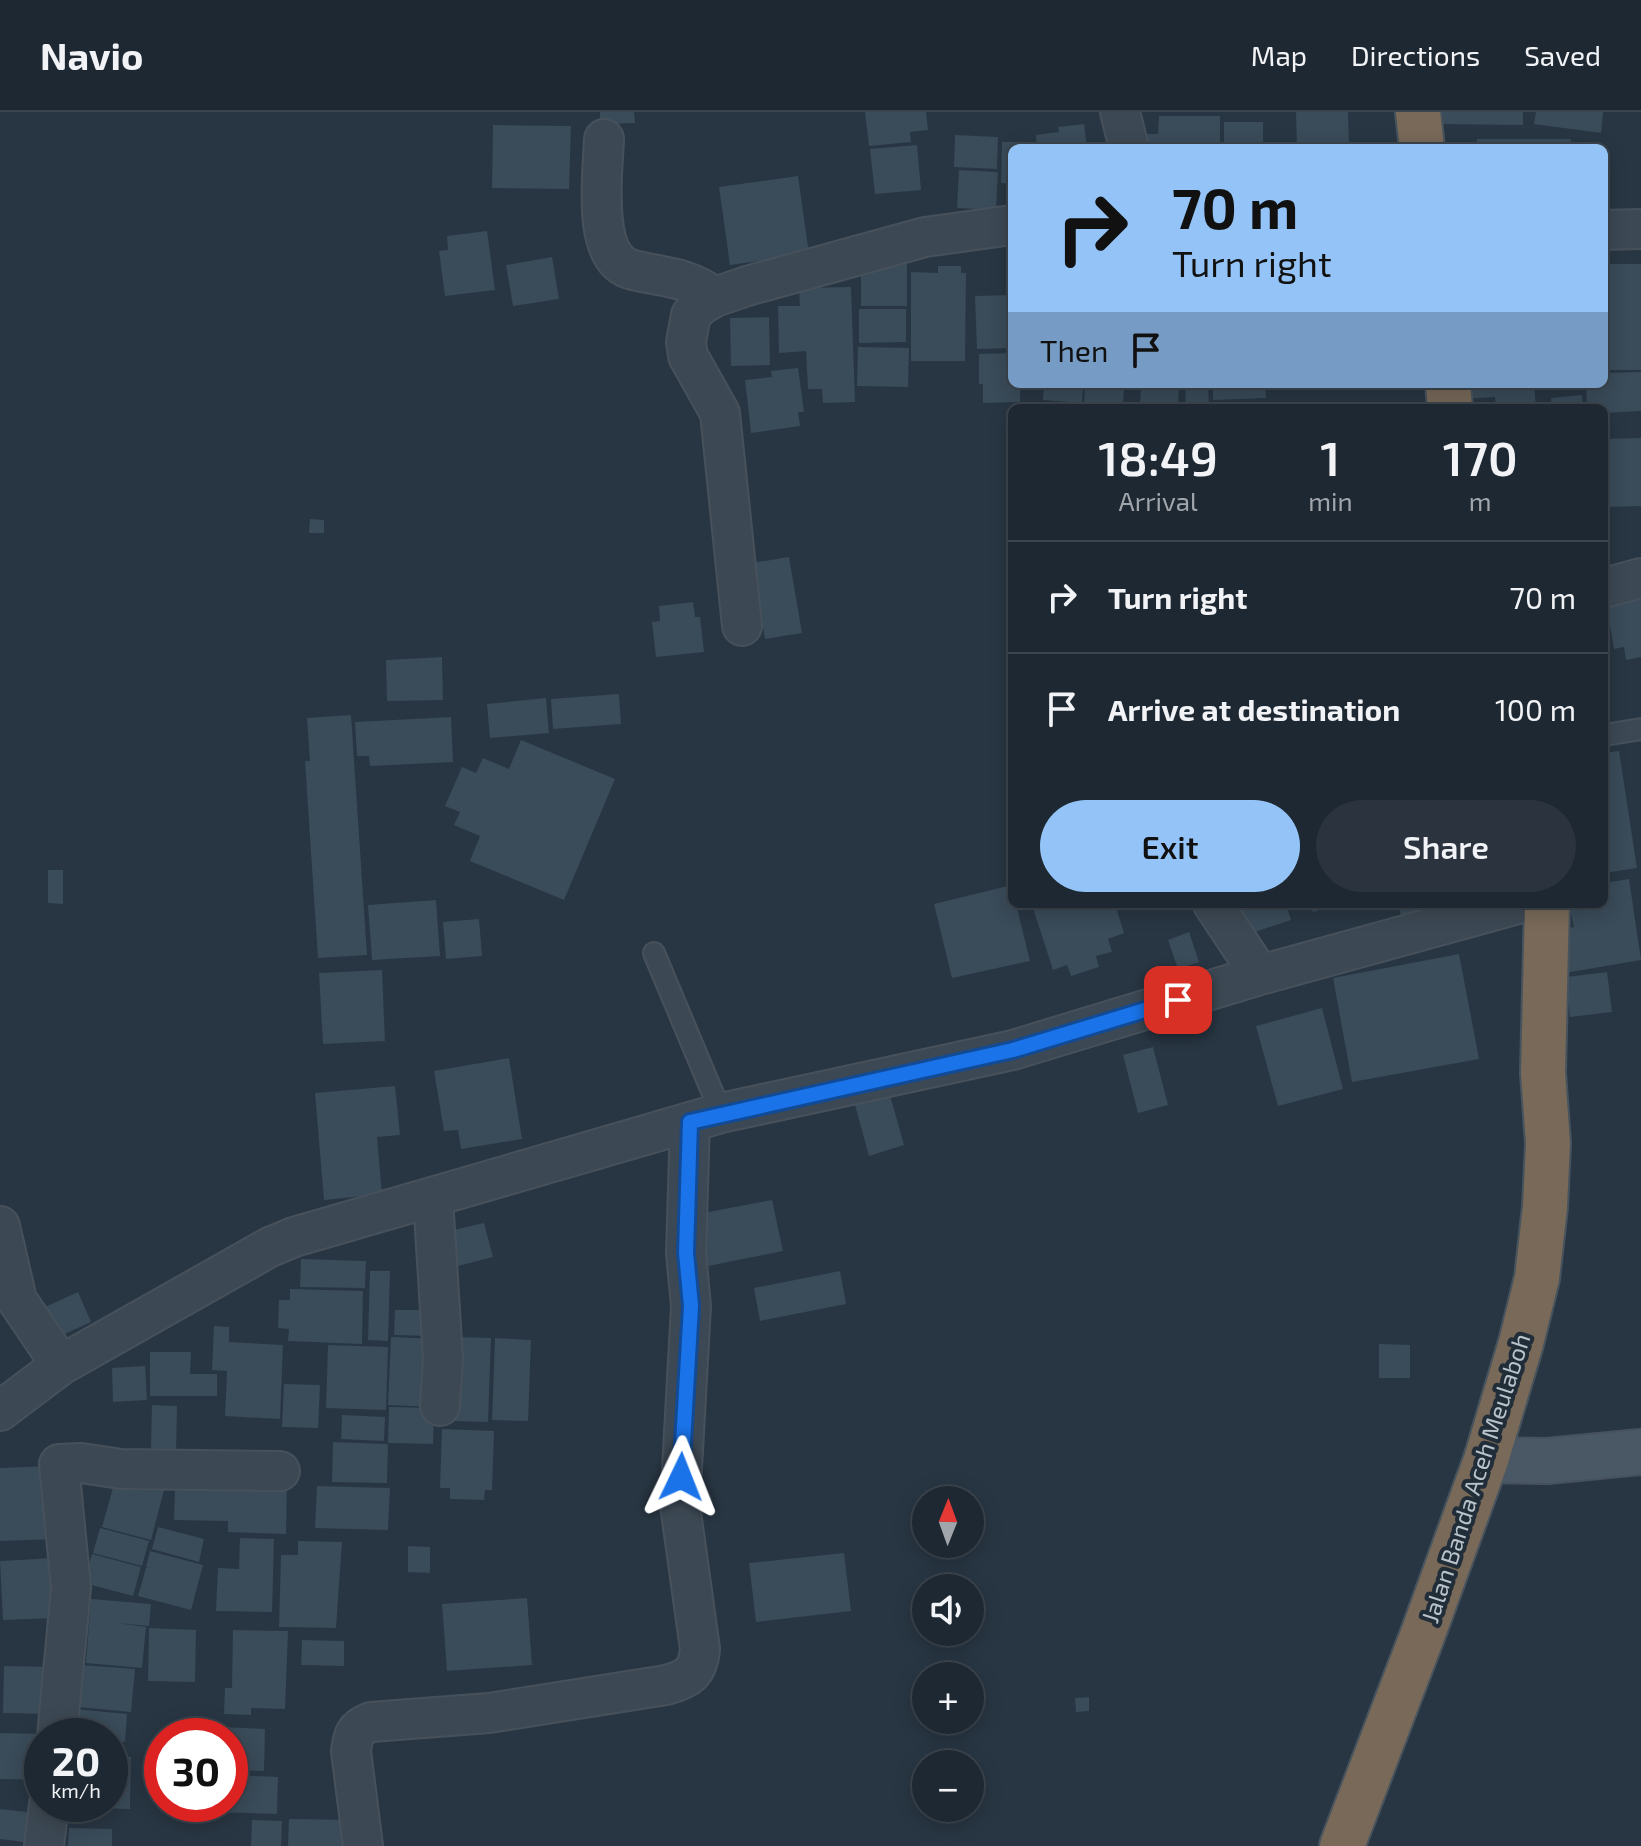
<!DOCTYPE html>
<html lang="en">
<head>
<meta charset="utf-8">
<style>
  :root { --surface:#1e2832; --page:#2b343e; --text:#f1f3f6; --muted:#a1a6ac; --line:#3c444d; --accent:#94c4f7 }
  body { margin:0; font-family:"Exo 2",sans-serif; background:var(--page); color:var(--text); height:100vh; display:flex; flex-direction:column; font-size:30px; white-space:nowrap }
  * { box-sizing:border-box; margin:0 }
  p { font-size:26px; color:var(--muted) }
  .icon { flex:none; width:44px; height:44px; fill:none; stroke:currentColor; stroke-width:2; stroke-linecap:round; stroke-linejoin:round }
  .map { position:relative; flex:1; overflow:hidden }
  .drawer { position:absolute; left:1008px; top:292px; width:600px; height:504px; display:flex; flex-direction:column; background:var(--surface); border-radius:12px; box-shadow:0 4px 20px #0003,0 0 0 2px var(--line) }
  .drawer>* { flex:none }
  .top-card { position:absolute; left:1008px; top:32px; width:600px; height:244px; border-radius:12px; box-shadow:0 4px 20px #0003,0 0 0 2px var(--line); background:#94c4f7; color:#111; overflow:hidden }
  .needle { width:52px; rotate:1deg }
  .tools { position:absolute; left:912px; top:1374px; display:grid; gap:16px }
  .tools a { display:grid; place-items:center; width:72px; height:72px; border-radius:50%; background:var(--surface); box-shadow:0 4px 20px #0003,0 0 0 2px var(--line); font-size:40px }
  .speed { position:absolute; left:24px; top:1606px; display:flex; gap:16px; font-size:40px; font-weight:700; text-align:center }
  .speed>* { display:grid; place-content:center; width:104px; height:104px; border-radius:50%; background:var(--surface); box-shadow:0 4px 20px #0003,0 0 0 2px var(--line); line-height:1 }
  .speed small { font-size:20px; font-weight:400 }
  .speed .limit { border:12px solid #d22; background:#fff; color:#111 }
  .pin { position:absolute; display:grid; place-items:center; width:68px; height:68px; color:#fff; margin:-34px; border-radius:16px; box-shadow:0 4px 12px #0006 }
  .me { position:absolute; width:88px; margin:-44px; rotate:2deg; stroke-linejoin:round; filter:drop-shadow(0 0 6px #0008) }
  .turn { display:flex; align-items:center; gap:28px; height:168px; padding:0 32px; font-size:36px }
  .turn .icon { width:104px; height:104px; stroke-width:2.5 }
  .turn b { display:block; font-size:56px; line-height:68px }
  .then { display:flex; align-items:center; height:76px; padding:0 32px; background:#0003; gap:16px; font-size:30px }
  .eta { display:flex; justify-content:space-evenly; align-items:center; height:136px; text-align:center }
  .eta b { font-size:48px; font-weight:600; line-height:56px }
  .primary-button { display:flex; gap:16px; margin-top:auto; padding:16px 32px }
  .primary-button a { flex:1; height:92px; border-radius:48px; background:var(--accent); color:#111; font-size:32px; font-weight:600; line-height:92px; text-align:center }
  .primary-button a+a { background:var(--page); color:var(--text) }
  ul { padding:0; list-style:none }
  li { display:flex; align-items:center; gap:24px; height:112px; padding:0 32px; border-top:2px solid var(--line) }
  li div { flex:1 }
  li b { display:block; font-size:30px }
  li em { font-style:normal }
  header { display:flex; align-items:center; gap:48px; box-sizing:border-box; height:112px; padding:0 40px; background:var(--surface); border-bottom:2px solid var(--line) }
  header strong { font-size:38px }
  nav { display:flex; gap:44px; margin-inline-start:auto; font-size:28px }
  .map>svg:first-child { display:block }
  .building { fill:#3a4b59 }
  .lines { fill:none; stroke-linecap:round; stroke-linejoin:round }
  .lane-casing { stroke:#46515c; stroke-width:24 }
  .street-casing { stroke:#46515c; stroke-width:42 }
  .secondary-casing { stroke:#46515c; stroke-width:48 }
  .highway-casing { stroke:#47535d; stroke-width:48 }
  .lane { stroke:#3c4853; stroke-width:20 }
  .street { stroke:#3c4853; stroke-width:38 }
  .secondary { stroke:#4a5765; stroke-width:44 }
  .highway { stroke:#786959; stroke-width:44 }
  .route-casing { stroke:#114b97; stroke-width:20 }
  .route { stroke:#1a73e8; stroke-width:14 }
  .labels { text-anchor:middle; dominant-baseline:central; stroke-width:8; stroke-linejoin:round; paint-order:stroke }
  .street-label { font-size:24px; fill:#b9c3cc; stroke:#212d38 }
</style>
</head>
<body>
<header>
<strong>Navio</strong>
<nav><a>Map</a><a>Directions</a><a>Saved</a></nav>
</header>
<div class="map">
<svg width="1641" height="1734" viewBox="0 0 1641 1734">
  <rect width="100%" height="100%" fill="#283643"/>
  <path class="building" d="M600,0H634L635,11L600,12Z
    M865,0H926L928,18L910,20L911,30L869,34Z
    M1296,0H1348L1349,36H1297Z
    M1440,0H1523V13L1439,12Z
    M1536,0H1603L1601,21L1534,12Z
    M1159,4H1220V36H1133V22H1158Z
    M1224,10H1263V36H1224Z
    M1084,12L1087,36H1037L1036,23L1059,20L1058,15Z
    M493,13L571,14L569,77L492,76Z
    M955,23L998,25L997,57L954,55Z
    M1477,27H1571V36H1476Z
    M1002,30H1034V36H1012V72L1001,71Z
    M917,33L921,78L875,82L870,37Z
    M959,58L998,60L996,98L957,96Z
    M798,64L809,142L730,153L719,75Z
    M487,119L495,178L445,184L439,139L448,138L447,124Z
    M907,142V194H861V151Z
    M552,145L559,187L513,194L506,153Z
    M1604,152H1641V258H1604Z
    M938,154H961V161H966L965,249H911V160L938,161Z
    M851,175L855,290L823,291L822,277H808L806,239L779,241L778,194H800L799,176Z
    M1012,183V236L977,237L975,184Z
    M859,197H906V230L859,231Z
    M769,205L770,253L731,254L730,206Z
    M858,235L909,236L908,275L857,274Z
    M1012,241V272H1020V290L983,291V272H979V242Z
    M798,256L804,300H798L800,314L751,321L745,268L772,265L771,259Z
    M1641,260V299L1604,301V296H1587L1586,272H1604V261Z
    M1044,272H1083L1082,291L1043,288Z
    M1085,272H1124L1123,296H1084Z
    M1141,272H1179L1178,296H1140Z
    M1185,272H1208L1209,296H1186Z
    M1213,272H1265L1266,286L1213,288Z
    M1463,272H1534L1536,296H1496L1495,285L1464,287Z
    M1582,283L1583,296H1552L1551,286Z
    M1641,326V394L1604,395V327Z
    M310,407L324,408V421H309Z
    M789,445L802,521L765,527L752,451Z
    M1641,483V545L1626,548L1624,535L1614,537L1606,489Z
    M693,490L695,505H700L704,540L656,545L652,510L660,509L659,494Z
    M442,545L443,588L387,589L386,548Z
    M619,582L621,612L553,617L551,587Z
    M546,586L549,621L490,626L487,592Z
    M351,603L367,843L318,846L305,649H310L307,606Z
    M451,605L453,650L370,654L369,644H357L355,610Z
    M521,628L615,667L564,788L470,749L480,724L454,713L460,700L445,694L462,655L476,661L483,646L509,657Z
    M1619,639L1637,756L1604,761V641Z
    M48,758H63V792L48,791Z
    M1629,767L1641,848L1565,861L1557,818L1574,815L1569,792H1604V771Z
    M1012,773V792H1016L1030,849L952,866L934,792Z
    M436,788L440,844L372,848L368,793Z
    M1046,792H1115L1124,821L1108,827L1112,840L1096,844L1099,855L1071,864L1067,853L1053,858L1033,796Z
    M1235,792H1286L1291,808L1246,823Z
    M1310,792H1336V793L1313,800Z
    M1399,792H1454L1401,805Z
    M479,807L482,844L446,847L443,810Z
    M1189,820L1199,850L1178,857L1168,828Z
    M1459,842L1479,947L1352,970L1333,866Z
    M382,858L385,929L323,932L319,861Z
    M1607,860L1612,900L1570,905L1566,865Z
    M1322,896L1343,977L1278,994L1256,914Z
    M1153,935L1168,993L1138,1001L1123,943Z
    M509,946L522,1027L461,1037L458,1018L444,1019L434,959Z
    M395,974L400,1023L377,1025L382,1082L324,1088L315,981Z
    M890,983L904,1033L869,1044L855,993Z
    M772,1088L783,1139L708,1154L698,1102Z
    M484,1111L493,1145L458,1154L449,1119Z
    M301,1147L366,1149L365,1176L300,1175Z
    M370,1159H390L388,1229L368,1228Z
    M840,1159L846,1192L760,1209L754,1176Z
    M290,1177L363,1179L362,1232L288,1229L289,1217L278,1216L279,1188H290Z
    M78,1180L91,1210L56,1226L43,1196Z
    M395,1198H429V1224L394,1223Z
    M214,1214L229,1215V1230L283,1233L280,1307L225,1304L227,1259L212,1258Z
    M391,1225L439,1227L437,1295L388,1293Z
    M457,1225L491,1226L488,1310L455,1309Z
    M495,1226L531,1228L528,1309L492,1308Z
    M1379,1232L1410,1233V1266H1379Z
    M328,1233L388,1235L386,1298L326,1296Z
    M150,1240H191L190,1262H217V1284H150Z
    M145,1254L147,1288L113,1290L112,1256Z
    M284,1272L320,1273L318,1316L282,1315Z
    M152,1293L177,1294L176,1338L151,1337Z
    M389,1295L434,1296L433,1332L388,1331Z
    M342,1303L385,1305L384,1329L341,1327Z
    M442,1317L494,1319L492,1378H485L484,1388L450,1387V1376H440Z
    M333,1330L388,1332L387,1371L332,1370Z
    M52,1354L56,1427L0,1429V1356Z
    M116,1365L164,1378L151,1428L102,1415Z
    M189,1367L287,1370L286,1422L228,1420V1409L174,1408L175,1377L189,1378Z
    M317,1374L390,1376L388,1418L315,1416Z
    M158,1415L204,1427L199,1450L152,1437Z
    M100,1416L149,1429L142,1454L93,1441Z
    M240,1426L274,1427L272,1500L216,1499L218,1456L239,1457Z
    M298,1429L342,1430L336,1516L279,1515L281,1443H298Z
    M408,1434L430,1435V1461L408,1460Z
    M150,1439L203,1453L191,1498L138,1484L146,1456H149L146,1455Z
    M844,1441L851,1499L756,1510L749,1451Z
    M92,1442L141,1455L133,1484L84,1471Z
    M55,1446L58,1506L3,1508L0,1449Z
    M527,1486L532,1553L447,1559L442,1492Z
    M91,1487L151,1492L149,1514L117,1511L146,1515L142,1556L86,1551Z
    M149,1516L196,1518L195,1570L148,1569Z
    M233,1518L288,1519L285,1597L251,1596V1603L224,1602L225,1576H232Z
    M302,1528L344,1529V1554L301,1553Z
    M81,1553L135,1557L131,1600L77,1595Z
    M4,1554L54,1555L52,1602L3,1601Z
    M1089,1585V1599L1076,1600L1075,1586Z
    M74,1597L127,1602L125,1630L110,1629V1624H71Z
    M218,1615L265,1617L264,1659L230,1658V1624H218Z
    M0,1621L42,1622V1668L0,1667Z
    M110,1644L131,1645L130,1697L66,1695V1692H110Z
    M230,1663L278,1665L277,1702L212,1700V1692H230Z
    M175,1692H206V1700L175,1699Z
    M0,1697L45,1702L41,1732L0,1727Z
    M289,1707L357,1708L356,1734H288Z
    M252,1708L282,1709L281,1734H251Z
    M69,1716L112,1717V1734H68Z"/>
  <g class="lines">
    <g class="lane-casing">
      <path id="lane" d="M1604,623L1641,617
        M654,841L721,1001"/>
    </g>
    <g class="street-casing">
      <path id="street" d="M1120,0L1129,36
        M604,27C603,60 590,148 633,158C667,166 684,164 715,185
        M1604,118L1641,117
        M1604,476L1641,466
        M742,514L720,301L688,244L686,230L691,203L701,193L715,185L747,174L925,125L1012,113
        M1213,792L1260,863
        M433,1086L443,1246L440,1294
        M0,1114L17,1188L61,1253
        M0,1299L61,1253L270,1135L294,1125L721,1001L1013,938L1260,863L1518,792
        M57,1624L71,1476L59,1352L81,1351L121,1357L280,1359
        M44,1734L49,1692
        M363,1734L351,1639C353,1623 355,1616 371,1610L489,1601L666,1573C688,1567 698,1561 700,1537L680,1393L691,1194L686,1141L690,1010"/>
    </g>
    <g class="secondary-casing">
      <path id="secondary" d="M1486,1348L1547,1349L1641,1340"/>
    </g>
    <g class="highway-casing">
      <path id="highway" d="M1418,0L1422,36
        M1448,272L1450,296
        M1342,1734L1424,1519L1486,1348L1521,1231L1537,1166L1545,1095L1548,1031L1543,961L1547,792"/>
    </g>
    <use href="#lane" class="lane"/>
    <use href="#street" class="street"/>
    <use href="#secondary" class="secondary"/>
    <use href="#highway" class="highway"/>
  </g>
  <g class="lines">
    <g class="route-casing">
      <path id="route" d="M681,1365L691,1194L686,1141L690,1010L1013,938L1178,888"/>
    </g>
    <use href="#route" class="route"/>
  </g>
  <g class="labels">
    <g class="street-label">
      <text transform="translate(1475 1366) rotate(-72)">Jalan Banda Aceh Meulaboh</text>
    </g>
  </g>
</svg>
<div class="tools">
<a><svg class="needle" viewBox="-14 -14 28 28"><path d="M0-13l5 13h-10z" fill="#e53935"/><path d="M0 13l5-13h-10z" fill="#a1a6ac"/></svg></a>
<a><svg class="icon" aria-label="sound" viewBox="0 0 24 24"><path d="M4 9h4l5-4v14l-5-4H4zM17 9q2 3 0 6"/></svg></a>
<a>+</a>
<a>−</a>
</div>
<div class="speed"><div>20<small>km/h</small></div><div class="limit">30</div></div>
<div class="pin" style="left:1178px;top:888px;background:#d93025"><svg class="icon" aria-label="arrive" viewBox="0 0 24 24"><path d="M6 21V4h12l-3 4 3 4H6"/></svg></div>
<svg class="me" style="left:681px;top:1365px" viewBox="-20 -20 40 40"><path d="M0-17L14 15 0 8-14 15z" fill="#1a73e8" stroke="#fff" stroke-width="4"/></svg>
<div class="top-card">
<div class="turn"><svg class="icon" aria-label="right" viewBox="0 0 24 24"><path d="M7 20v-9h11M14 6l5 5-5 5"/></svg><div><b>70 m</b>Turn right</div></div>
<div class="then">Then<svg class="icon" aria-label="arrive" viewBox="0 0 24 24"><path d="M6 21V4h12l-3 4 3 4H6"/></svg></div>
</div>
<section class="drawer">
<div class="eta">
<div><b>18:49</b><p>Arrival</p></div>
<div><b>1</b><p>min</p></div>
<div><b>170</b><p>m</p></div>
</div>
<ul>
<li><svg class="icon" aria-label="right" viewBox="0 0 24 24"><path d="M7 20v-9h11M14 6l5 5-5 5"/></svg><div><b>Turn right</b></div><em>70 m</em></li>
<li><svg class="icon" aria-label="arrive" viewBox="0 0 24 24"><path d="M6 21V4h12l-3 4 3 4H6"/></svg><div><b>Arrive at destination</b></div><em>100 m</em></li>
</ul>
<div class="primary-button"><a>Exit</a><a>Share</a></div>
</section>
</div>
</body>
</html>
